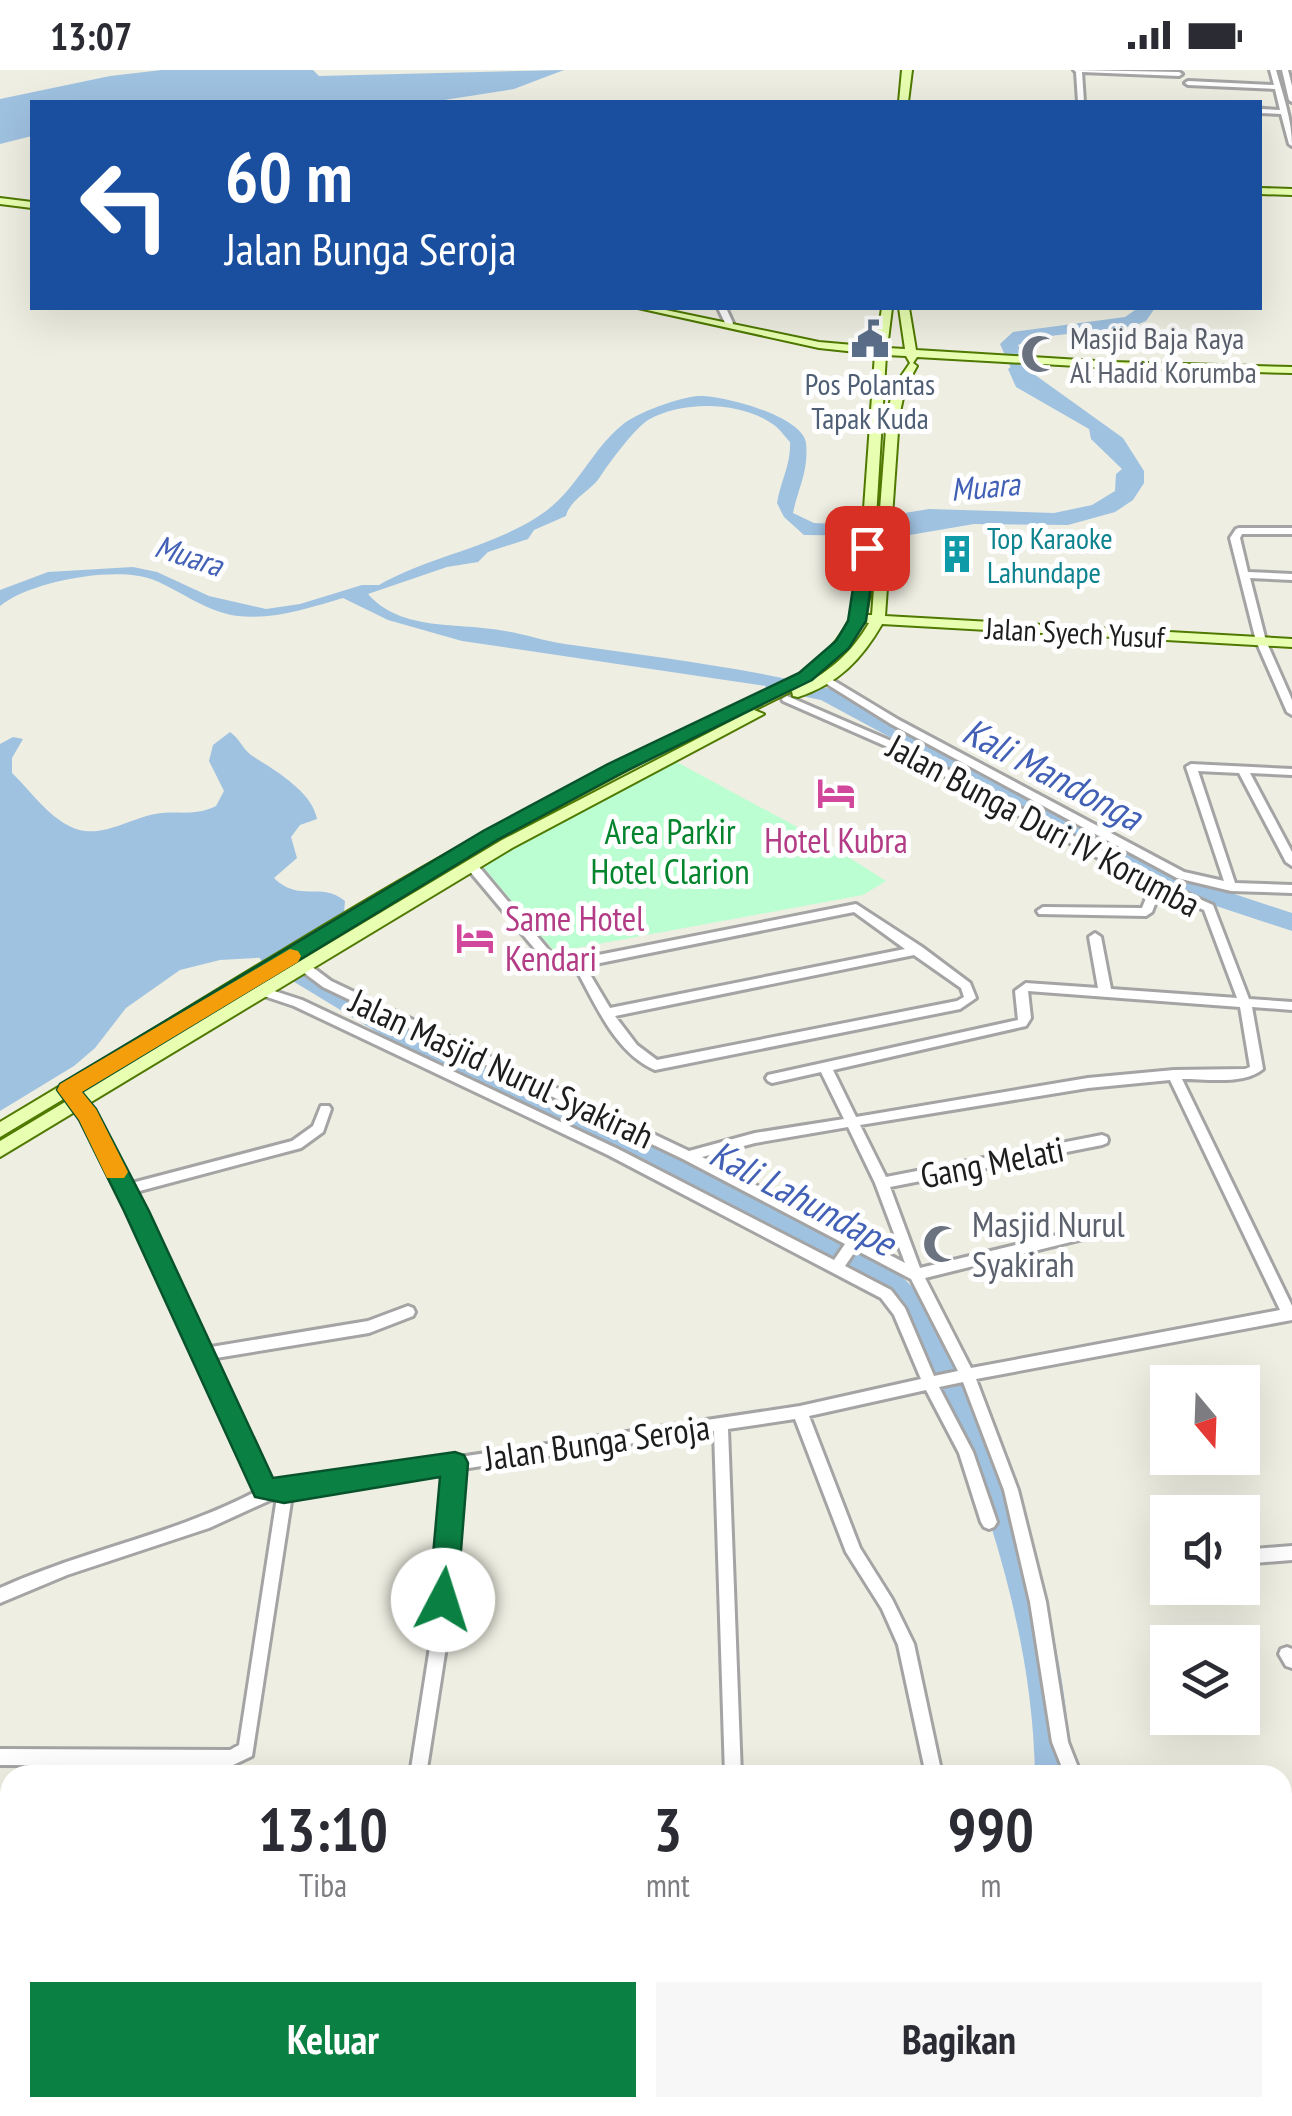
<!DOCTYPE html>
<html lang="id">
<head>
<meta charset="utf-8">
<style>
  :root { --surface:#fff; --page:#f7f7f7; --text:#2b2b33; --muted:#7c7c81; --accent:#0b8043 }
  body { margin:0; font-family:"PT Sans Narrow",sans-serif; background:var(--page); color:var(--text); height:100vh; display:flex; flex-direction:column; font-size:38px; white-space:nowrap }
  * { box-sizing:border-box; margin:0 }
  p { font-size:32px; color:var(--muted) }
  .icon { flex:none; width:55px; height:55px; fill:none; stroke:currentColor; stroke-width:2; stroke-linecap:round; stroke-linejoin:round }
  .map { position:relative; flex:1; overflow:hidden }
  .details { position:absolute; left:0px; top:1695px; width:1292px; height:352px; display:flex; flex-direction:column; background:var(--surface); border-radius:30px 30px 0 0; box-shadow:0 10px 40px #0002 }
  .details>* { flex:none }
  .banner { position:absolute; left:30px; top:30px; width:1232px; height:210px; border-radius:0px; box-shadow:0 10px 40px #0002; background:#1a4fa0; color:#fff; overflow:hidden }
  .needle { width:65px; rotate:161deg }
  .controls { position:absolute; left:1150px; top:1295px; display:grid; gap:20px }
  .controls a { display:grid; place-items:center; width:110px; height:110px; border-radius:0px; background:var(--surface); box-shadow:0 10px 40px #0002; font-size:50px }
  .pin { position:absolute; display:grid; place-items:center; width:85px; height:85px; color:#fff; margin:-42px; border-radius:20px; box-shadow:0 5px 15px #0006 }
  .me { position:absolute; width:110px; margin:-55px; rotate:5deg; stroke-linejoin:round; filter:drop-shadow(0 0 8px #0008) }
  .turn { display:flex; align-items:center; gap:35px; height:210px; padding:0 30px; font-size:45px }
  .turn .icon { width:130px; height:130px; stroke-width:2.5 }
  .turn b { display:block; font-size:70px; line-height:85px }
  .eta { display:flex; justify-content:space-evenly; align-items:center; height:170px; text-align:center }
  .eta b { font-size:60px; font-weight:700; line-height:70px }
  .action { display:flex; gap:20px; margin-top:auto; padding:20px 30px }
  .action a { flex:1; height:115px; border-radius:0px; background:var(--accent); color:#fff; font-size:40px; font-weight:700; line-height:115px; text-align:center }
  .action a+a { background:var(--page); color:var(--text) }
  .status { display:flex; justify-content:space-between; align-items:center; height:70px; padding:0 50px; background:var(--surface); direction:ltr }
  .status svg { height:28px; fill:currentColor }
  .map>svg:first-child { display:block }
  .park { fill:#bbfed1 }
  .water { fill:#9fc2e1 }
  .lines { fill:none; stroke-linecap:round; stroke-linejoin:round }
  .river { fill:#9fc2e1; fill-rule:evenodd }
  .street-casing { stroke:#a4a4a4; stroke-width:6 }
  .secondary-casing { stroke:#4f7900; stroke-width:4 }
  .street { fill:#fff; fill-rule:evenodd }
  .secondary { fill:#e8ffb1; fill-rule:evenodd }
  .route { fill:#0b8043; stroke:#07532c; stroke-width:2.5 }
  .slow { fill:#f59e0b }
  .labels { text-anchor:middle; dominant-baseline:central; stroke-width:10; stroke-linejoin:round; paint-order:stroke }
  .far-worship-label { font-size:30px; fill:#5b616d; stroke:#fff; text-anchor:start }
  .far-service-label { font-size:30px; fill:#4e5e75; stroke:#fff }
  .far-culture-label { font-size:30px; fill:#0d838f; stroke:#fff; text-anchor:start }
  .far-street-label { font-size:30px; fill:#1d1d1d; stroke:#fff }
  .far-water-label { font-size:32px; font-style:italic; fill:#4260b5; stroke:#fff }
  .street-label { font-size:35px; fill:#1d1d1d; stroke:#fff }
  .park-label { font-size:35px; fill:#03842d; stroke:#fff }
  .hotel-label { font-size:35px; fill:#b23c85; stroke:#fff }
  .worship-label { font-size:35px; fill:#5b616d; stroke:#fff; text-anchor:start }
  .water-label { font-size:38px; font-style:italic; fill:#4260b5; stroke:#fff }
</style>
</head>
<body>
<div class="status"><b>13:07</b><svg viewBox="0 0 49 12"><path d="M0 12V9h3v3zM5 12V6h3v6zM10 12V3h3v9zM15 12V0h3v12zM26 1h20v11H26zM47 4h2v5h-2z"/></svg></div>
<div class="map">
<svg width="1292" height="2046" viewBox="0 0 1292 2046">
  <rect width="100%" height="100%" fill="#efeee2"/>
  <path class="park" d="M673,690L823,771L886,811L863,825L555,882L482,796Z"/>
  <path class="water" d="M162,0H313L319,6L564,0L514,19L438,31L32,32V66L0,74V29L110,6Z
    M1011,297H1024L1123,368L1144,401V413L1133,430L1115,442L1068,455L974,454L904,466L804,465L784,447L777,433C781,409 791,395 790,372C785,367 780,359 774,355C742,331 682,330 648,350C634,359 609,393 600,407C590,422 570,429 566,446L534,460L528,469L488,482L478,492L447,497L368,524C401,562 459,552 505,561C525,564 544,571 565,574C641,585 717,594 792,610L780,618L462,571L388,550L343,528C309,538 273,550 238,546C209,543 182,522 154,510C118,495 30,511 0,536V520L48,502L133,497L157,502L209,526L266,539L300,534L362,515H379C431,485 497,477 546,441C577,418 592,380 621,356C635,343 680,327 699,326C722,325 803,346 806,373C809,401 798,418 793,443L814,453L837,454L929,439L1054,443L1092,435L1115,421L1116,404L1122,399L1091,369L1089,359L1016,317L1008,299Z
    M230,662C240,669 242,678 251,685C274,700 312,721 317,749L300,755L291,767L297,788L274,808C299,833 321,811 345,831L344,842L272,887L220,890L180,900L126,938L95,978L74,996L0,1041V674L13,667L23,669L12,688V703C32,722 55,757 85,761C108,764 133,748 155,744C177,740 194,747 216,736L224,721L209,691L213,675Z"/>
  <g class="lines">
    <path class="river" d="M1260,35L1288,40L1281,44L1260,43Z
      M1138,238H1155L1146,251L1134,256L1034,268L1018,275L1033,305L1052,323L1049,327C1021,331 1010,295 1000,274L1013,262L1125,247Z
      M775,607L836,620L1198,812L1292,843V861L1180,824L821,630L767,619L764,614Z
      M272,878L398,950L868,1181C887,1194 906,1208 920,1226C944,1255 959,1293 974,1328C1026,1445 1067,1576 1071,1705H1035C1033,1578 994,1447 944,1330C931,1301 919,1268 898,1243C884,1225 866,1211 848,1197L380,964L263,893L259,887L263,881Z
      M1099,2038H1139L1141,2046H1101Z"/>
    <g class="street-casing">
      <path id="street" d="M1074,0L1179,2L1182,4L1179,6L1082,2L1084,32H1078L1076,2Z
        M1270,0H1276C1283,26 1292,49 1292,76L1289,74L1281,44L1260,43V39L1280,40L1275,19L1188,15L1185,13L1188,11L1274,15Z
        M1282,0H1288L1292,16V32L1289,30Z
        M718,238H726L733,253L732,255H726Z
        M1292,458V464H1242L1240,468L1248,502L1292,504V510L1250,508L1266,571L1292,630V645L1287,642L1256,571L1230,468L1236,459L1239,458Z
        M826,606L899,650L1184,802L1224,811L1186,697L1191,694L1292,699V705L1250,703L1292,782V796L1286,792L1239,703L1198,701L1235,813L1292,815V823L1231,821L1177,808L891,654L822,611L821,609Z
        M787,626L905,677L1161,812L1213,835L1249,929L1292,932V940L1252,937L1263,999C1245,1015 1206,1009 1182,1009L1292,1236V1250L976,1309L1018,1420L1046,1532L1068,1672L1081,1705H1065L1052,1672L1030,1532L1004,1420L963,1312L939,1317L973,1382L997,1452L994,1457L989,1459L984,1457L981,1452L959,1383L926,1320L809,1346L860,1478L892,1529L914,1574L942,1705H926L898,1575L882,1539L846,1482L795,1349L728,1359L741,1705H725L714,1361L462,1399L448,1564L426,1705H410L432,1564L447,1402L292,1425L252,1686L231,1696L0,1695V1679L230,1680L239,1675L277,1427L209,1458L67,1505L0,1533V1518C84,1480 176,1464 257,1421L95,1070L64,1023L62,1020L64,1017H72L105,1065L128,1114L292,1071L313,1056L321,1036H329L331,1039L323,1062L301,1078L132,1123L205,1278L368,1251L408,1236L413,1238L415,1242L413,1246L369,1263L210,1289L266,1410L272,1415L800,1336L921,1309L894,1245L881,1228L608,1085L294,936L258,924L256,921L262,917L302,930L618,1079L834,1190L845,1174L683,1089L323,917L299,899L297,896L299,893H307L331,911L689,1081L755,1063L844,1049L821,1002L772,1013L768,1011L766,1008L768,1005L1018,950L1015,921L1026,913L1098,918L1089,867L1095,863L1101,867L1111,919L1237,928L1204,840L1160,821L1152,842L1146,846L1039,844L1037,841L1043,837L1142,838L1151,816L897,681L783,631L782,629ZM1028,921L1240,937L1250,997L1245,999L1174,1000L1088,1008L856,1047L833,1000L1026,956L1031,948ZM1170,1010L1280,1240L971,1298L925,1208L1111,1162L1116,1161L1118,1157L1116,1153L1111,1152L920,1198L890,1117L1102,1075L1107,1073L1108,1070L1107,1067L1102,1065L886,1107L860,1055L1088,1018ZM848,1057L875,1113L905,1193L702,1087L755,1073ZM856,1180L911,1209L958,1301L934,1306L905,1238L891,1220L845,1196Z
        M471,791L475,792L557,890L578,889L856,834L922,877L970,913L976,928L960,939L655,1000C615,983 595,933 575,897H550L467,798L465,795L467,792ZM854,842L905,879L610,938L585,896ZM914,885L961,918L964,927L957,931L657,990L637,975L615,946Z
        M1292,1476V1490L1242,1494V1480Z
        M1287,1577L1292,1579V1598L1286,1596L1279,1584L1281,1579Z
        M0,1813L10,1814V1832L0,1831Z
        M1282,2021C1292,2026 1292,2035 1292,2046H1281L1276,2038H1282Z
        M50,2038H68L66,2046H48Z
        M205,2038H223L222,2046H204Z
        M380,2038H398V2046H380Z
        M737,2038H755V2046H737Z
        M977,2038H995V2046H977Z"/>
    </g>
    <g class="secondary-casing">
      <path id="secondary" d="M902,0H912L908,32H899Z
        M1260,118L1292,119V125L1260,124Z
        M0,128L32,132V138L0,134Z
        M638,238H656L819,272L876,277L882,238H892L887,278L905,279L899,238H909L916,280L1112,292L1292,297V303L1112,298L917,287L913,293L917,296L905,318L899,347L885,546L1292,569V577L882,554C862,589 838,614 798,627L793,626L792,621L754,640L764,644L512,778L0,1087V1071L502,770L747,643L680,672L508,763L0,1067V1052C167,953 330,847 500,754C555,724 611,694 668,667C711,646 758,633 797,606C828,585 851,560 858,523L875,284L819,278ZM886,285L906,286L910,293L893,318L887,347L872,545H866L872,513ZM863,552L869,553C852,582 831,601 801,616C828,599 847,579 863,552Z"/>
    </g>
    <use href="#street" class="street"/>
    <use href="#secondary" class="secondary"/>
  </g>
  <path class="route" d="M867,472L876,478L866,551L849,578L812,610L624,702L497,770L82,1022L96,1039L149,1141L273,1408L455,1382L464,1385L468,1393L457,1530L453,1539L443,1543L433,1539L429,1530L440,1407L284,1433L255,1427L124,1141L79,1050L57,1020L60,1014L483,761L610,693L799,603L836,571L848,551L859,478Z"/>
  <path class="slow" d="M290,879L298,881L301,886L298,892L82,1022L96,1039L128,1102L124,1108H107L79,1050L57,1020L60,1014Z"/>
  <defs>
    <g id="civic-bare" transform="scale(3)"><path d="M-.6-6.5H3V-4.5H.6V-3L4-1V1h2V6H-6V1h2V-1L-.6-3ZM-1.2 2.5V6h2.4V2.5Z" fill="#5c6f8a" stroke="#fff" stroke-width="2.5" paint-order="stroke"/></g>
    <g id="mosque-bare" transform="scale(3)"><path d="M3.5-4.9A6 6 0 1 0 3.5 4.9A5 5 0 1 1 3.5-4.9Z" fill="#6b7280" stroke="#fff" stroke-width="2.5" paint-order="stroke"/></g>
    <g id="building-bare" transform="scale(3)"><path d="M-4-6H4V6H1V3H-1V6H-4ZM-2.5-4.3h1.7v1.8h-1.7ZM.8-4.3h1.7v1.8H.8ZM-2.5-1h1.7V.8h-1.7ZM.8-1h1.7V.8H.8Z" fill="#0f9aa8" stroke="#fff" stroke-width="2.5" paint-order="stroke"/></g>
    <g id="hotel-bare" transform="scale(3)"><path d="M-6-4.5h1.5V1H6V5H4.5V3h-9V5H-6ZM-4 0a1.8 1.8 0 1 1 3.6 0ZM.5 0V-2.5h3Q6-2.5 6 0Z" fill="#d1479c" stroke="#fff" stroke-width="2.5" paint-order="stroke"/></g>
  </defs>
  <g fill-rule="evenodd">
    <use href="#civic-bare" x="870" y="269"/>
    <use href="#mosque-bare" x="1040" y="284"/>
    <use href="#building-bare" x="957" y="484"/>
    <use href="#hotel-bare" x="836" y="723"/>
    <use href="#hotel-bare" x="475" y="868"/>
    <use href="#mosque-bare" x="942" y="1174"/>
  </g>
  <g class="labels">
    <g class="far-worship-label">
      <text x="1070" y="267">Masjid Baja Raya<tspan x="1070" dy="34">Al Hadid Korumba</tspan></text>
    </g>
    <g class="far-service-label">
      <text x="870" y="313">Pos Polantas<tspan x="870" dy="34">Tapak Kuda</tspan></text>
    </g>
    <g class="far-culture-label">
      <text x="987" y="467">Top Karaoke<tspan x="987" dy="34">Lahundape</tspan></text>
    </g>
    <g class="far-street-label">
      <text transform="translate(1075 562) rotate(3)">Jalan Syech Yusuf</text>
    </g>
    <g class="far-water-label">
      <text transform="translate(985 416) rotate(-5)">Muara</text>
      <text transform="translate(189 485) rotate(18)">Muara</text>
    </g>
    <g class="street-label">
      <text transform="translate(1044 755) rotate(28)">Jalan Bunga Duri IV Korumba</text>
      <text transform="translate(502 998) rotate(25)">Jalan Masjid Nurul Syakirah</text>
      <text transform="translate(992 1092) rotate(-11)">Gang Melati</text>
      <text transform="translate(597 1372) rotate(-8)">Jalan Bunga Seroja</text>
    </g>
    <g class="park-label">
      <text x="670" y="761">Area Parkir<tspan x="670" dy="40">Hotel Clarion</tspan></text>
    </g>
    <g class="hotel-label">
      <text x="836" y="770">Hotel Kubra</text>
      <text x="505" y="848" text-anchor="start">Same Hotel<tspan x="505" dy="40">Kendari</tspan></text>
    </g>
    <g class="worship-label">
      <text x="972" y="1154">Masjid Nurul<tspan x="972" dy="40">Syakirah</tspan></text>
    </g>
    <g class="water-label">
      <text transform="translate(1053 703) rotate(28)">Kali Mandonga</text>
      <text transform="translate(803 1127) rotate(28)">Kali Lahundape</text>
    </g>
  </g>
</svg>
<div class="controls">
<a><svg class="needle" viewBox="-14 -14 28 28"><path d="M0-13l5 13h-10z" fill="#e53935"/><path d="M0 13l5-13h-10z" fill="#7c7c81"/></svg></a>
<a><svg class="icon" aria-label="sound" viewBox="0 0 24 24"><path d="M4 9h4l5-4v14l-5-4H4zM17 9q2 3 0 6"/></svg></a>
<a><svg class="icon" aria-label="layers" viewBox="0 0 24 24"><path d="M12 4l9 5-9 5-9-5zM3 14l9 5 9-5"/></svg></a>
</div>
<div class="pin" style="left:867px;top:478px;background:#d93025"><svg class="icon" aria-label="arrive" viewBox="0 0 24 24"><path d="M6 21V4h12l-3 4 3 4H6"/></svg></div>
<svg class="me" style="left:443px;top:1530px" viewBox="-20 -20 40 40"><circle r="19" fill="#fff"/><path d="M0-13L10 11 0 6-10 11z" fill="#0b8043"/></svg>
<div class="banner">
<div class="turn"><svg class="icon" aria-label="left" viewBox="0 0 24 24"><path d="M17 20v-9H6M10 6l-5 5 5 5"/></svg><div><b>60 m</b>Jalan Bunga Seroja</div></div>
</div>
<section class="details">
<div class="eta">
<div><b>13:10</b><p>Tiba</p></div>
<div><b>3</b><p>mnt</p></div>
<div><b>990</b><p>m</p></div>
</div>
<div class="action"><a>Keluar</a><a>Bagikan</a></div>
</section>
</div>
</body>
</html>
